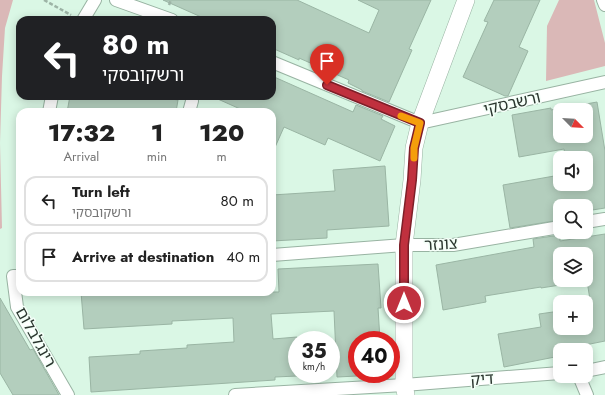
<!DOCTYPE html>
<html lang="en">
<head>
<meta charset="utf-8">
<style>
  :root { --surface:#fff; --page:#f6f6f6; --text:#222; --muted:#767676; --line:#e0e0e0 }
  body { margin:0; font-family:Jost,"Noto Sans Hebrew",sans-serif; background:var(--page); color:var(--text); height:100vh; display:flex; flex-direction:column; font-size:15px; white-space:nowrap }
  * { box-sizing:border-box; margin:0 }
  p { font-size:13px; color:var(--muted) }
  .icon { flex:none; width:22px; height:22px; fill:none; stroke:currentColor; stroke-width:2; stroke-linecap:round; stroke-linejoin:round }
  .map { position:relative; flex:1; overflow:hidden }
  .details { position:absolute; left:16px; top:108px; width:260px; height:188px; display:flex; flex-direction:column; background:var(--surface); border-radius:12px; box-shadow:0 2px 10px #0003 }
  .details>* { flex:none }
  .hud { position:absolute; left:16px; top:16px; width:260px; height:84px; border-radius:12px; box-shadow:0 2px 10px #0003; background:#202124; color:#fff; overflow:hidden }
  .needle { width:26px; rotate:114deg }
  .controls { position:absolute; left:553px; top:103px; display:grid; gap:8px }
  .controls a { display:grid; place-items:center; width:40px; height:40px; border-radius:8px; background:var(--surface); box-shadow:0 2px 10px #0003; font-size:20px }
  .speed { position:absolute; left:288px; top:331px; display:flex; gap:8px; font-size:20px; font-weight:700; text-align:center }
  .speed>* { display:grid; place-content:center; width:52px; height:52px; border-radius:50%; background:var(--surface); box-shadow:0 2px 10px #0003; line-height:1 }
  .speed small { font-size:10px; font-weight:400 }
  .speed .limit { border:6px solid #d22; background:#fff; color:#111 }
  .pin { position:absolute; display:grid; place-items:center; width:34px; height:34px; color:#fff; margin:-41px -17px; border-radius:50% 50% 50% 0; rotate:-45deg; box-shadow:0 0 4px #0007 }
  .pin .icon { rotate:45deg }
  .me { position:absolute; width:44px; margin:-22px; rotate:0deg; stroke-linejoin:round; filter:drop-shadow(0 0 3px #0008) }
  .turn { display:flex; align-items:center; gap:14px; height:84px; padding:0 20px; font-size:18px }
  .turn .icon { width:52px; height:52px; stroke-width:2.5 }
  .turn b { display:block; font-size:28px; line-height:34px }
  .eta { display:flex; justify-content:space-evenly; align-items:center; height:68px; text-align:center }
  .eta b { font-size:24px; font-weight:800; line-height:28px }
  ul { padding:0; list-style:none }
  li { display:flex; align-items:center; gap:12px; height:50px; margin:0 8px 6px; padding:0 12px; border:2px solid var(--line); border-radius:12px }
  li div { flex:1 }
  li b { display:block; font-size:15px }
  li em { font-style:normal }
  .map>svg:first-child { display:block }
  .green { fill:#dab8b7 }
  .building { fill:#b3cebd; stroke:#9ab5a4 }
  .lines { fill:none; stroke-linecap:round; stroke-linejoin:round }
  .street-casing { stroke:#98b3a2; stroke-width:14 }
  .secondary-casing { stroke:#98b3a2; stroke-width:18 }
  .path { stroke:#9db4a6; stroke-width:2.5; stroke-dasharray:4 2; stroke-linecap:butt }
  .street { stroke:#fff; stroke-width:12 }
  .secondary { stroke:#fff; stroke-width:17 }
  .route-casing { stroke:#7d1f28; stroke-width:10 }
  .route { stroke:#c0303e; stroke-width:7 }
  .slow { stroke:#f59e0b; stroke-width:7 }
  .labels { text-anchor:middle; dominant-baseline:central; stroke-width:3; stroke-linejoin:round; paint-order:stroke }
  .street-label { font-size:16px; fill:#2b362f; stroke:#f4fff8 }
</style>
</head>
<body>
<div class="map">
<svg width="605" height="395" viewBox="0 0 605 395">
  <rect width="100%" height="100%" fill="#daf7e5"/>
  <path class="green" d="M0,0H13L5,28L2,76L0,143L2,228L0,229Z
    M559,0H594L605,43V66L546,81L547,26Z"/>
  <path class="building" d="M163,0H297L369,33L379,10L358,0H431L409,49L412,50L389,102L362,91V90L348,83L349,80L299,58V60L272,48V20H208Z
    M494,0H540L519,47L528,51L508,96H505L463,77L488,22L484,21Z
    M272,76L353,112L356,105L383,116L381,119L395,126L380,161L328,138L325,145L284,127L272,154V112H247L211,96H272Z
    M70,96H152L178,100L176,112H67Z
    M597,102L605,151V208L586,211V206H560V220L510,228L503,185L560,175V184H586V151L565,155L564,149L519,157L512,115L551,108V110L560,108V136H586V104Z
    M385,166L389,226L327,230V238L272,241V195L335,191L333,170Z
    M605,234V341L585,345L586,350H560V356L504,367L498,334L541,327L539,314L560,311V328H590L587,313L592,312L586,275V254H560V285L541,288V287L485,296L486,302L443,310L436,265L534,247L533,239L560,235V241Z
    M378,264L381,308H378L380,340H357V376L337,377L334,311L271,314L273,339L297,337V376L275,377V380L91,392L89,357L140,354V351L187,348V345L234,342L233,318L172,321V324L84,329L81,292H279L278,269Z
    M0,298L30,350L33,349L59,395H13L0,373Z"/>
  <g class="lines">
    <g class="street-casing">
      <path id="street" d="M116,0L172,20
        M603,0L605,5
        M83,20L95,0
        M272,62L420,123L605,82
        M49,112L52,96
        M189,112L192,101
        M586,222L605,219
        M272,255L404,245H453L560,227
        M20,276H13L17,307L68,395
        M586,371L605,367
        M579,376L587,395
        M235,395L404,385L560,373"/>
    </g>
    <g class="secondary-casing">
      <path id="secondary" d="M406,395L404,385V245L412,180L414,148L420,123L466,0"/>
    </g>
    <path class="path" d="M44,0L71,15
      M169,5L171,0"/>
    <use href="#street" class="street"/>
    <use href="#secondary" class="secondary"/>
  </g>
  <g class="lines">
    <g class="route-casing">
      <path id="route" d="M327,85L420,123L414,148L412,180L404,245V303"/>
    </g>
    <use href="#route" class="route"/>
    <path class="slow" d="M401,116L420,123L414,148V158"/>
  </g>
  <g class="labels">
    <g class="street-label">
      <text transform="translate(512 103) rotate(-13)">ורשבסקי</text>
      <text transform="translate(441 244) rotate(-3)">צונזר</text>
      <text transform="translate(36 337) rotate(61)">רינגלבלום</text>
      <text transform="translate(482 379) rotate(-4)">דיק</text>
    </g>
  </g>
</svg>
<div class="controls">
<a><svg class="needle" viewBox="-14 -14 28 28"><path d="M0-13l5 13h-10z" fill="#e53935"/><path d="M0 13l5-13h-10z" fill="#767676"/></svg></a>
<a><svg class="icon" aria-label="sound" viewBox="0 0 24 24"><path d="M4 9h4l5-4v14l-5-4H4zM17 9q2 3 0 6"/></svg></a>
<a><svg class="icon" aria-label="search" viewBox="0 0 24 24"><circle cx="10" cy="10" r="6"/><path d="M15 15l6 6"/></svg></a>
<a><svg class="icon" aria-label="layers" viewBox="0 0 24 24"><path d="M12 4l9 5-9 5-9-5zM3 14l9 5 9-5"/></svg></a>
<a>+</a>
<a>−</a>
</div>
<div class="speed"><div>35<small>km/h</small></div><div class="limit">40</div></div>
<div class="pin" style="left:327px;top:85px;background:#d93025"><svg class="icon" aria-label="arrive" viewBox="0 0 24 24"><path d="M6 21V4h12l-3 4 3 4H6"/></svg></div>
<svg class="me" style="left:404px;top:303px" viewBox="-20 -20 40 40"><circle r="17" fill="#c0303e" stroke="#fff" stroke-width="3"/><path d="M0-11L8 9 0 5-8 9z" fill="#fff"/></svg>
<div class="hud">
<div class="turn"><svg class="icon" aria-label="left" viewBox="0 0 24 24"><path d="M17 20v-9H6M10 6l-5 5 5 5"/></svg><div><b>80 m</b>ורשקובסקי</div></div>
</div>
<section class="details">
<div class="eta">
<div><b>17:32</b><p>Arrival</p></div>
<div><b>1</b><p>min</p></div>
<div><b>120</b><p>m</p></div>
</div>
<ul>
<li><svg class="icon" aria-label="left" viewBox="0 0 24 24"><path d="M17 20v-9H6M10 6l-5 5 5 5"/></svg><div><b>Turn left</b><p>ורשקובסקי</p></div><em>80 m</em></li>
<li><svg class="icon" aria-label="arrive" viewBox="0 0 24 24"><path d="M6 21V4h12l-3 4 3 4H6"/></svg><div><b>Arrive at destination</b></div><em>40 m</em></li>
</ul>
</section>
</div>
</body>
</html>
